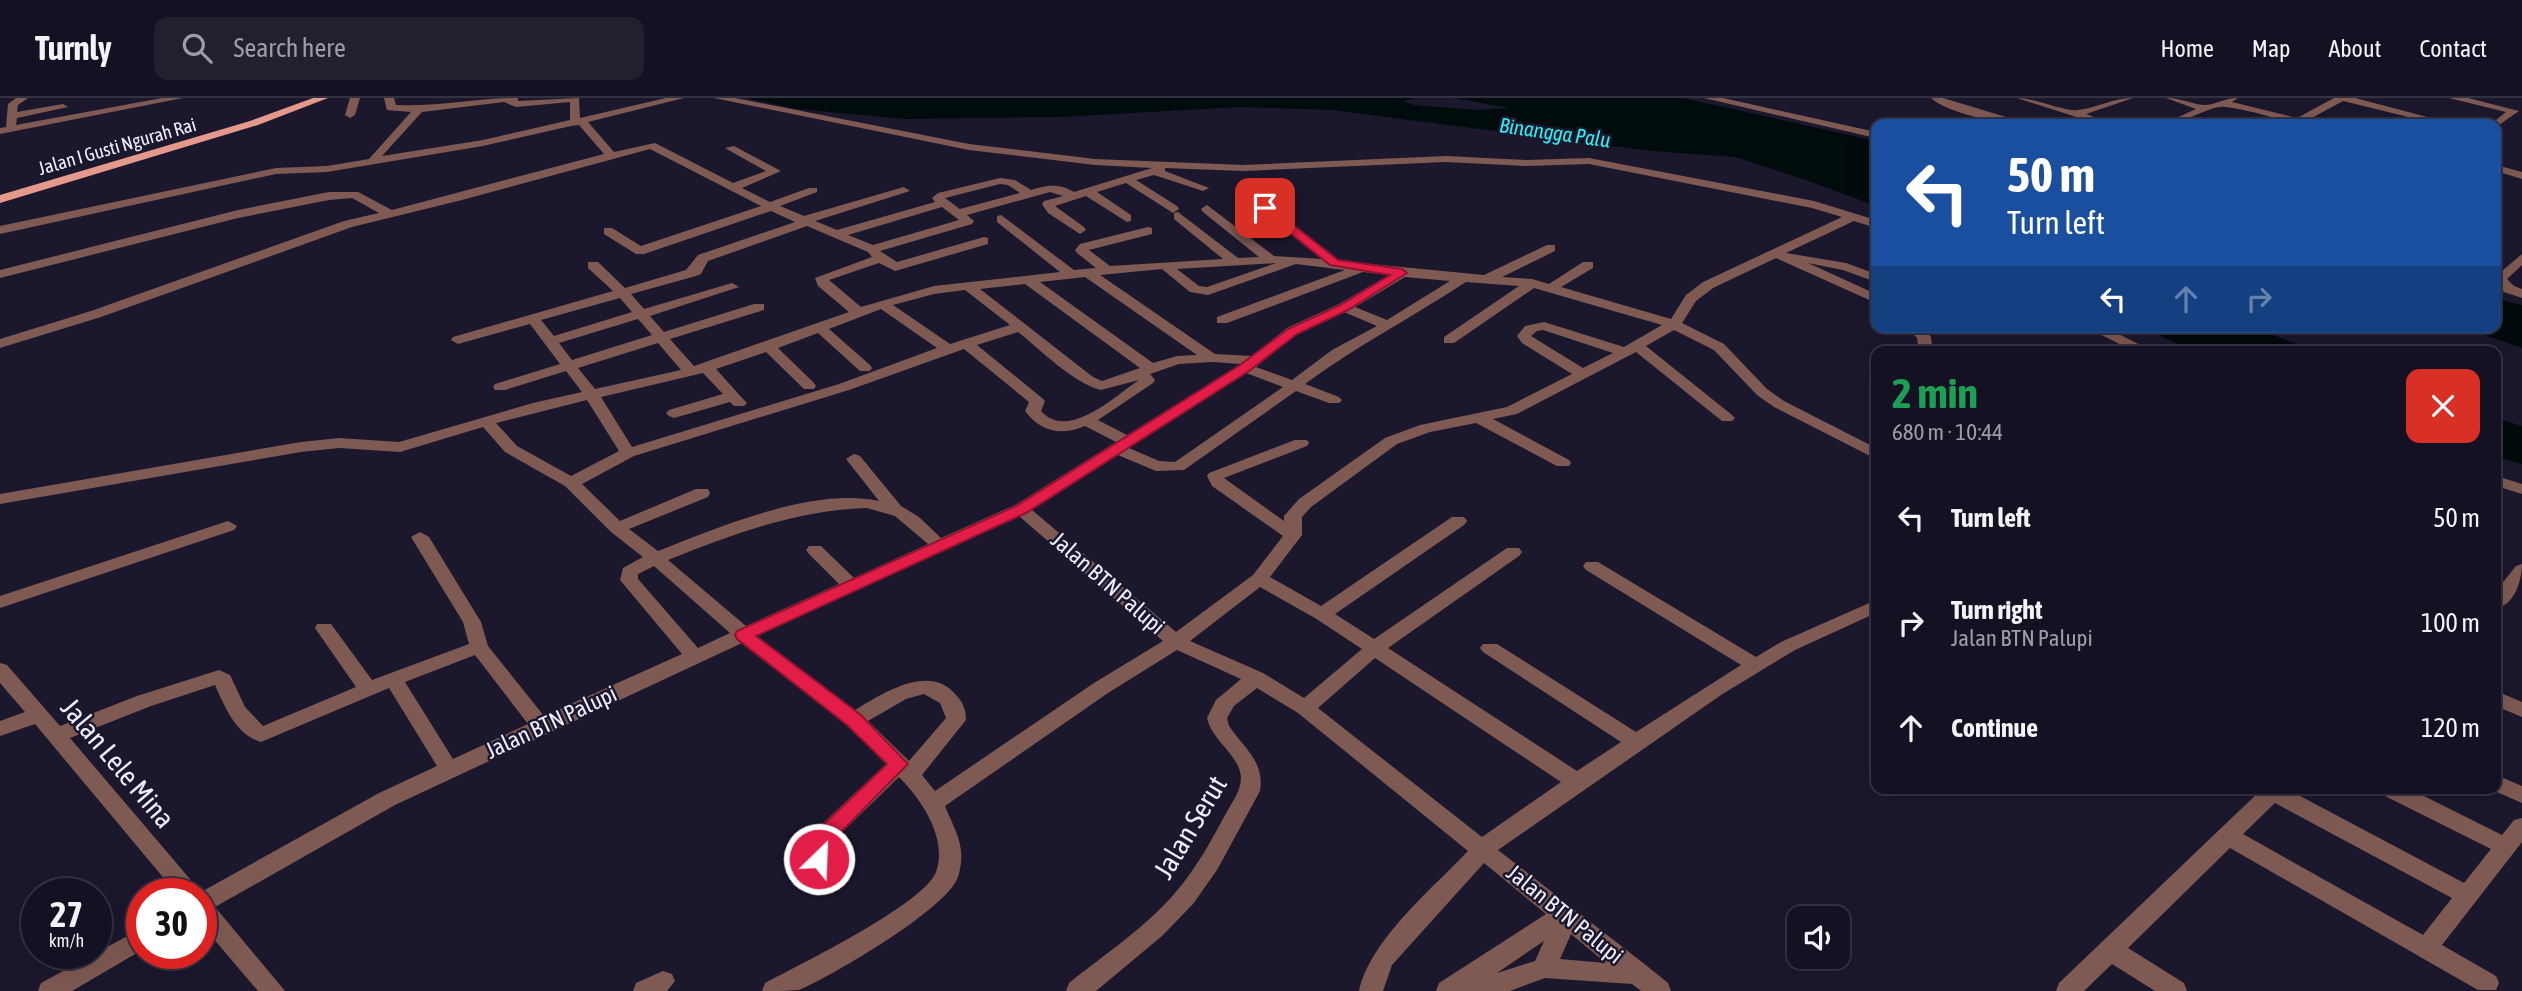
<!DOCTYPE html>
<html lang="en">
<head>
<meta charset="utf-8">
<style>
  :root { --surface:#141222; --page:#21202f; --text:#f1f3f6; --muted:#9d9ea5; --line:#333240 }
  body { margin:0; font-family:"Asap Condensed",sans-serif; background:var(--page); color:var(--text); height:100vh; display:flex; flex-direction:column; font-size:26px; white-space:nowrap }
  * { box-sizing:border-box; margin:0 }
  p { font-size:23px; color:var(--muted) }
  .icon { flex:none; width:38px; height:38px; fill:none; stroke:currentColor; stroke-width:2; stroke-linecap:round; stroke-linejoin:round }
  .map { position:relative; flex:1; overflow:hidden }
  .side { position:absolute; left:1871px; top:248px; width:630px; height:448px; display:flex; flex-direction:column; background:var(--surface); border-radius:14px; box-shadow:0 7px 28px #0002,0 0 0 2px var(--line) }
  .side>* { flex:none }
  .banner { position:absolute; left:1871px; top:21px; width:630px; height:214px; border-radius:14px; box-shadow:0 7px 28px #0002,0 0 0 2px var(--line); background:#1a4fa0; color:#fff; overflow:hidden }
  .tools { position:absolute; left:1787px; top:808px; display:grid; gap:14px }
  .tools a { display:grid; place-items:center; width:63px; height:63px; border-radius:14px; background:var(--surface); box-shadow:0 7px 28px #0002,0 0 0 2px var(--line); font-size:35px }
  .speed { position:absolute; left:21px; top:780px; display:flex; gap:14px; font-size:35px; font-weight:700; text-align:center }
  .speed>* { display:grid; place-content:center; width:91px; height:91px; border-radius:50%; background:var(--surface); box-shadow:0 7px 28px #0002,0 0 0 2px var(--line); line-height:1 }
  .speed small { font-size:18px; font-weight:400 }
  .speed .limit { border:10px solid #d22; background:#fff; color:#111 }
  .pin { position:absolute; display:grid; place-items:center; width:60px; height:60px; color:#fff; margin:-30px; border-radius:14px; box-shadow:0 4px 10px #0006 }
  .me { position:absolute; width:77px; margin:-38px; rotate:24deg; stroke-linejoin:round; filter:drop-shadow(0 0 5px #0008) }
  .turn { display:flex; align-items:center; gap:24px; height:147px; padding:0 21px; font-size:32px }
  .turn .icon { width:91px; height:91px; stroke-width:2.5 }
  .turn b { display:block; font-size:49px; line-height:60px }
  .lanes { display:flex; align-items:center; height:66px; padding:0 21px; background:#0003; justify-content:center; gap:35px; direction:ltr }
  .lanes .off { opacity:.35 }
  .round { display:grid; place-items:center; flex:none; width:74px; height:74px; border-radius:14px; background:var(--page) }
  .overview { display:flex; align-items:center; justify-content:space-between; height:119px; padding:0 21px }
  h1 { font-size:42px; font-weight:700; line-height:52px; color:#1e9e55 }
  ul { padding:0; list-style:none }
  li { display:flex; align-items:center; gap:21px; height:105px; padding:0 21px }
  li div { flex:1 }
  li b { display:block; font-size:26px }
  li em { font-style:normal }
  header { display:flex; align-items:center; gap:42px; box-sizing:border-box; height:98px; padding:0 35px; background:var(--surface); border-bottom:2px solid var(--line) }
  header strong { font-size:33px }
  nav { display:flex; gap:38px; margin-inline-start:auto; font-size:24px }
  .search { width:490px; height:63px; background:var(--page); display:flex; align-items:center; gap:18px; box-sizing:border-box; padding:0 24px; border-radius:14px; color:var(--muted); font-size:26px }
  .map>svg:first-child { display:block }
  .water { fill:#000b0c }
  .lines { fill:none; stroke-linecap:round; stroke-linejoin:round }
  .minor { fill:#7f5a53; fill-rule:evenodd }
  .major { fill:#e5998a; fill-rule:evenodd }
  .route { fill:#e11d48; stroke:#92132f; stroke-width:2 }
  .labels { text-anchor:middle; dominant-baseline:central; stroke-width:5; stroke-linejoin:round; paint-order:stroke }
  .far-street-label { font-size:19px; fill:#eeedfd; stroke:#1b182e }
  .far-water-label { font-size:21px; font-style:italic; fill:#2feff2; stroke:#1b182e }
  .street-label { font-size:23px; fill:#eeedfd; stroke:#1b182e }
  .near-street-label { font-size:28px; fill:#eeedfd; stroke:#1b182e }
</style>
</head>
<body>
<header>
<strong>Turnly</strong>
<div class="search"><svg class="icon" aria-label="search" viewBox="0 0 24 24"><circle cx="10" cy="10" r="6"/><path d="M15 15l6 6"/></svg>Search here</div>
<nav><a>Home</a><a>Map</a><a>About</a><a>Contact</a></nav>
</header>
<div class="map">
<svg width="2522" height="893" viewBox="0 0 2522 893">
  <rect width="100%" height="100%" fill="#1b182e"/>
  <path class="water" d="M746,0H1417L1403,3L1414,7L1479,12L1509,10L1454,0H1683L1876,43V108L1806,82L1735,59L1652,53L1331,12L1239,9L1061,19L905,21L797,11Z
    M2496,201L2522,207V250L2461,229H2496Z
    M2140,229H2252L2317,254H2196Z
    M2496,320L2522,328V366L2496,359Z"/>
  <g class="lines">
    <path class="minor" d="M16,0H28L18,7L17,14L63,6L68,9L17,20L16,27L162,0H183L0,36V30L6,29L8,6Z
      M350,0H360L355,17L350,20L345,17Z
      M384,0H394L396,7C437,9 477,0 518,0V3L579,0L580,20L666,0H684L588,24L614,54L655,45L733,85L766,73L725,50L734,48L781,73L742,90L770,104L809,90H817V94L780,108L804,118L904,89L910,93L815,123L837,132L935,104L932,100L938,95L1000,80L1015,82L1031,92C1047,87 1059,85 1074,94L1152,70L1095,67L969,52L714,0H735L969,46L1095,61L1243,67L1446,58L1527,62L1589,60L1814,103L1876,122V130L1854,123L1786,155L1846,165L1876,176V184L1843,172L1808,165L1876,196V205L1776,160L1713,190L1696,203L1682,225L1724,246L1767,291L1784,303L1876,350V361L1774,309L1757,297L1714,252L1674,232L1646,248L1732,317L1735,320L1732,323H1722L1636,254L1517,316L1493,321L1569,362L1571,365L1569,368H1557L1476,325L1430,334L1397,346L1311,409L1302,419V437L1270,479L1321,508L1452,419H1464L1467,423L1464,427L1335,516L1374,541L1507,450H1519L1522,454L1519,458L1388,550L1577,673L1621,644L1483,554L1480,550L1483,546H1497L1636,634L1741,567L1586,472L1583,468L1586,464H1598L1756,559L1781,544L1876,502V515L1795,552L1721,597L1498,752L1647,868L1668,885L1671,893H1641L1632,886L1545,880L1510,893H1436L1439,885L1546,816L1484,765L1392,867L1383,893H1359C1370,842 1432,791 1468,753L1298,615L1257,590L1234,608L1227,620L1229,628C1244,650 1265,664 1260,693L1217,772L1193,806L1162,838L1096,893H1066L1069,885C1105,856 1145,830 1175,795C1195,772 1210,745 1224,719C1230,707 1241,694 1241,680C1240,657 1212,643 1207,620L1216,602L1241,581L1177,552L1108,595L945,708C956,735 967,749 958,779C947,811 832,878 799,892C789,893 773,893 762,893L765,885C799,867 924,806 936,774C948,741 922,702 899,679L837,739L822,786L814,789L806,786L802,780L812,743L821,727L886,666L847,627L742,545L395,707L215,809L285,893H258L201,826V796H177L35,626L0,638V623L25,614L0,585V565L7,567L60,628L137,598L219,572L230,577L245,609L263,628L356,589L315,530L317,526H331L372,582L469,546L463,524L411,439L420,434L429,439L481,524L488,548L544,618L682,556L620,482L623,470L643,459L611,434L565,388L505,354L483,329L400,354L339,350L301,354L0,406V396L301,344L339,340L399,344L533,305L582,294L566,273L505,292H495L493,289L495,286L560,266L530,226L458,246L451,242L453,239L613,193L588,170V164H598L625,190L686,172L698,157L795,124L771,113L644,156H636L604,136V130H612L641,148L761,108L650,51L462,102L352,129L101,219L0,250V241L91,213L344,123L379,115L352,100L329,102L238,120L0,180V172L238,112L329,94H358L392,112L604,56L579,27L571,28L483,48L327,74L276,76L0,136V128L276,70L327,68L369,61L411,14L387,12ZM504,4L516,9L570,4V22L483,42L382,58L422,14ZM1446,64L1527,68L1589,66L1812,110L1842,119L1703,184L1686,197L1671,221L1561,189L1593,170V164H1583L1549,186L1532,181L1502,179L1555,153V147H1547L1484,177L1339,163L1265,105L1259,109L1261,112L1322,161L1274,158L1207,107L1201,111L1203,114L1259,159L1238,160L1178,114L1174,115V121L1223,161L1110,168L1089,152L1152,136V130L1148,129L1080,146L1075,152L1077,155L1096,170L1074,172L1001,117L997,118V124L1060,174L934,188L861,209L829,182L879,165L895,173L988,146V140L984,139L897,164L880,153L972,126L974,123L967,117L1050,94L1063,98L1044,103L1042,106L1048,115L1080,136L1086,132L1084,129L1055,108L1086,98L1127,124L1131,123V117L1097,94L1126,85L1173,115L1179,111L1177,108L1136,82L1154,77L1203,93L1209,90L1165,73V70L1243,73ZM1000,86L1008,87L1020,95L960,111L945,100ZM942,109L959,122L873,147L848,137ZM807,128L868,154L872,159L815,180L818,188L849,214L694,268L670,241L764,212V206H754L664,234L650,218L739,189L732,185L644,211L631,196L696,178L701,176L708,163ZM1276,165L1207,189L1199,188L1177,171ZM1296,166L1345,172L1217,219V225H1227L1363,174L1389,177L1339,206L1287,230L1252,258L1215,256L1100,177L1162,171L1190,194L1208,197ZM1085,179L1197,257L1177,258L1153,265L1040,184ZM1405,179L1450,183L1387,222L1355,209ZM1466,184L1519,188L1444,239V245H1454L1534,190L1662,227L1624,249L1544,224L1525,228L1517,238L1522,245L1572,276L1507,309L1420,327L1385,340L1299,401L1284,418V423L1224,380L1307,348L1309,345L1307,342H1295L1209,375L1207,378L1212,388L1283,438L1253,477L1176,534L1032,412L1118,357L1156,373L1184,372L1296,293L1329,305H1339L1342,302L1339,299L1305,286C1356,248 1413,219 1466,184ZM1025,186L1140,270L1102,283L1093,279L980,191ZM965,192L1010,227L950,246L893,207L934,196ZM620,200L632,214L554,238L541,222ZM881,211L937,250L839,286L632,349L601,299L703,275L723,296L669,312L666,315L669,318L674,320L730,304L734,308H744L747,305L744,302L716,271L766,254L804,291H814L816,288L814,285L778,250L818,235L860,273H870L872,270L870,267L829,231ZM1344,214L1377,228L1332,252L1292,282L1256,269L1297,236ZM638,221L652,237L572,262L559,245ZM1543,232L1613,255L1583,270L1531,238L1537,233ZM1018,234C1041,252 1073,285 1101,292L1139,282C1114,299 1068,343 1041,313L1045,303L1042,300L977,247ZM658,245L681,272L595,291L578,270ZM964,251L1029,304L1025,313C1041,334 1061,338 1085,328L1116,344L1015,407L941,440L919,419L901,408L860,358L854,356L846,361L879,403C812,389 720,429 658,453L629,431L708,399L710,395L708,391H696L620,423L582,386L634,358L849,292ZM1212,264L1241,266L1127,337L1098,322L1153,285L1155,282L1150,276L1179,266ZM1246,275L1283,289L1175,364L1159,363L1129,350ZM587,302L619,353L571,378L517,348L496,325ZM867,410L895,418L928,446L854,480L821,448H809L806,452L809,456L839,486L746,528L668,462C733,436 797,412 867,410ZM1019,418L1163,543L1094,585L935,693L922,677L966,622C966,612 963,604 956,597C930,564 881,596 855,612L757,538ZM654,468L730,535L698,550L638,481V476ZM1260,489L1315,520L1362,551L1304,600L1263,575L1190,543ZM475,557L528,626L453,661L405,584ZM1375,560L1561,684L1482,739L1318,610ZM215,587C225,609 236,637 261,644L389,590L437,668L379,695L201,794L70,640L151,608ZM924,596L940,605L946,620L909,663L868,623L906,601ZM1571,836L1606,865L1560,861ZM1544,843L1535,863L1497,875Z
      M1704,0H1723L1876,34V40Z
      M1931,0H1943L2029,26C2007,27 1947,16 1931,0Z
      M2017,0C2036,0 2064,14 2078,12C2097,10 2113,0 2133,0L2086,16L2113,26H2098Z
      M2166,0C2181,0 2195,7 2205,7C2214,7 2225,0 2238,0L2232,4L2297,20L2334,0H2355L2454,26H2437L2343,3L2308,22L2316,26C2284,26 2256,12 2225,9C2210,7 2185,26 2163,26L2196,11Z
      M2449,0H2468L2519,13L2496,29V26H2491L2506,14Z
      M2496,67L2522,74V81L2496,73Z
      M2522,156V167L2507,181L2514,188L2522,191V200L2504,194L2496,184V178Z
      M1907,229H1922L1931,239L1933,254H1919L1917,240Z
      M2086,229H2105L2154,254H2135Z
      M2496,378L2522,386V396L2496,388Z
      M228,423L237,428L234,432L0,510V498Z
      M2522,466C2522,483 2514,507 2496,511V493L2516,468Z
      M2496,593L2522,604V619L2496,608Z
      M2496,677L2522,688V705L2490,691H2496Z
      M2262,691H2287L2464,785L2491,751L2383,697L2380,691H2410L2502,737L2514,722L2522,720V744L2442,847L2496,878L2499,885L2496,892H2478L2230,750L2128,850L2184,885L2187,893H2155L2112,866L2084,893H2056L2059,885ZM2275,705L2452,800L2423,837L2243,736Z
      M142,830V852L72,893H38L41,885Z
      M663,873L672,876L675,883L667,893H633L636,885Z"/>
    <path class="major" d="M313,0H328L258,27L0,105V97L250,23Z"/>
  </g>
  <path class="route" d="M1261,107H1268L1338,162L1402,171L1407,175L1348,212L1297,236L1249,273L1026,415L756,538L861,617L908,666L838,737L826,767L819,769L812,767L808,761L822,728L887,666L847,627L737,541L735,537L737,533L1016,408L1240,267L1288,231L1340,207L1390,177L1330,167L1261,112Z"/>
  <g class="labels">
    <g class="far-street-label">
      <text transform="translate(117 48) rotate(-16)">Jalan I Gusti Ngurah Rai</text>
    </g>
    <g class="far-water-label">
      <text transform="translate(1555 34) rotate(8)">Binangga Palu</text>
    </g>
    <g class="street-label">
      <text transform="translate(1108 485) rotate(41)">Jalan BTN Palupi</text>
      <text transform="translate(551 624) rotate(-25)">Jalan BTN Palupi</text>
      <text transform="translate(1565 816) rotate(39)">Jalan BTN Palupi</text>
    </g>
    <g class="near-street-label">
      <text transform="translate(118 665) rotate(50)">Jalan Lele Mina</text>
      <text transform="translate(1190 729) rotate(-59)">Jalan Serut</text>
    </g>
  </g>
</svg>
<div class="tools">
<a><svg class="icon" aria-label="sound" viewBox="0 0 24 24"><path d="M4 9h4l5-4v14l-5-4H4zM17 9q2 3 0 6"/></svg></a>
</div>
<div class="speed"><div>27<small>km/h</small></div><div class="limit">30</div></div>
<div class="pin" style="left:1265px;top:110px;background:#d93025"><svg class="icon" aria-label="arrive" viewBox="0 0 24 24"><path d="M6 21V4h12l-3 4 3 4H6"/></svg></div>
<svg class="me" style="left:819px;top:761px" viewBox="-20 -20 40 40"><circle r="17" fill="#e11d48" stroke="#fff" stroke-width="3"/><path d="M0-11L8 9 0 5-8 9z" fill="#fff"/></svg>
<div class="banner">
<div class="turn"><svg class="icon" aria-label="left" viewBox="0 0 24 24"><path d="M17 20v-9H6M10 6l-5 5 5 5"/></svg><div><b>50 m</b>Turn left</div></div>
<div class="lanes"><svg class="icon" aria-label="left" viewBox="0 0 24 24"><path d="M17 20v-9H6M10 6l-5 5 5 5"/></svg><svg class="icon off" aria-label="ahead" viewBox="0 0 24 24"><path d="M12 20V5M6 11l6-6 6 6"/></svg><svg class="icon off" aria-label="right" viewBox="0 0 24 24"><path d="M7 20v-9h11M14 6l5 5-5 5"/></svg></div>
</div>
<section class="side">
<div class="overview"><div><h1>2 min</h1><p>680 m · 10:44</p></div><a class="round" style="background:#d93025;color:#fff"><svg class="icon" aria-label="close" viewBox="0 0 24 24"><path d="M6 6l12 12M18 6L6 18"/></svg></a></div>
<ul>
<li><svg class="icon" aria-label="left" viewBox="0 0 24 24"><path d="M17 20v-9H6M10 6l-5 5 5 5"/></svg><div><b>Turn left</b></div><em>50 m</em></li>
<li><svg class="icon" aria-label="right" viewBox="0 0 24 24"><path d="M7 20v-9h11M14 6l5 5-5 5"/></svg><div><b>Turn right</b><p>Jalan BTN Palupi</p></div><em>100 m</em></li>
<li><svg class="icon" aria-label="ahead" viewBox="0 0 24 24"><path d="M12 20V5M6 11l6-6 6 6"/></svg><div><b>Continue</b></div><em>120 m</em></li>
</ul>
</section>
</div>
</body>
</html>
